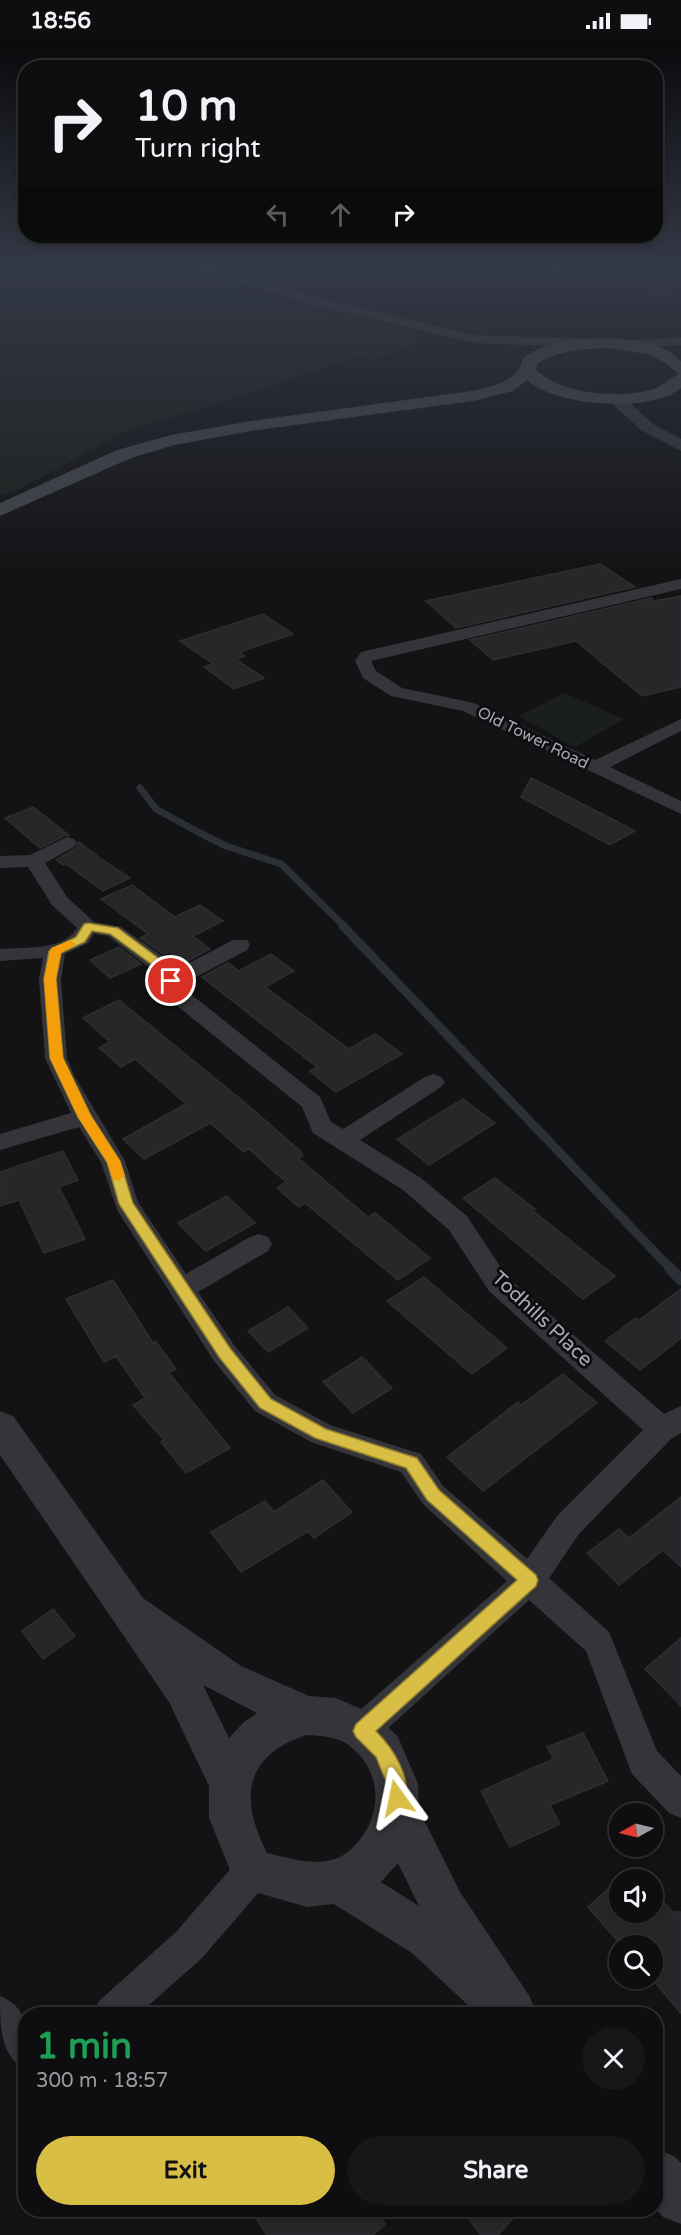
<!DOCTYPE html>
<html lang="en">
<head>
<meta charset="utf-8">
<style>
  :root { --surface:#0e0e10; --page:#171719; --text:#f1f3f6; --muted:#9b9c9f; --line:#2e2e30; --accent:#d9be46 }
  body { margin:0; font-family:"Varela Round",sans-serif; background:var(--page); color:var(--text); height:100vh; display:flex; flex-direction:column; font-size:22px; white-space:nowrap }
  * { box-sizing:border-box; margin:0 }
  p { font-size:20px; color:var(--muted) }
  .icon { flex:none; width:33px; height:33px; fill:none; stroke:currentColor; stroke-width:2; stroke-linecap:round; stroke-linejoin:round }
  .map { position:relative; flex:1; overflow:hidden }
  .panel { position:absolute; left:18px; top:1965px; width:645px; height:210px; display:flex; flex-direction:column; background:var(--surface); border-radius:24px; box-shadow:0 3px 9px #0003,0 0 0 2px var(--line) }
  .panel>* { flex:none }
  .hud { position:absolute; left:18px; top:18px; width:645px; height:183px; border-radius:24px; box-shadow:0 3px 9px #0003,0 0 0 2px var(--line); background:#0e0e10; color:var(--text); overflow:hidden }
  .needle { width:39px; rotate:262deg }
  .fabs { position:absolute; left:609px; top:1761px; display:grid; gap:12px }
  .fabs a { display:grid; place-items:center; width:54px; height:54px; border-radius:50%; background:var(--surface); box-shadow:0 3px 9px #0003,0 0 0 2px var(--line); font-size:30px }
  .pin { position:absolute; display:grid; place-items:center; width:51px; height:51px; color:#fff; margin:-26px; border:3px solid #fff; border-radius:50%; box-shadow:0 2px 6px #0007 }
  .me { position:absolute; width:66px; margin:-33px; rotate:348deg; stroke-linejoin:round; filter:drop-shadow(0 0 4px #0008) }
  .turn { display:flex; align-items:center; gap:21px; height:126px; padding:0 18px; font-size:27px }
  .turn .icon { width:78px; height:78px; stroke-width:2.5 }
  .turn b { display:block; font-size:42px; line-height:51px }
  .lanes { display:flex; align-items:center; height:57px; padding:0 18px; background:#0003; justify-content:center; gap:30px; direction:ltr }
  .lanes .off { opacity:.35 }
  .round { display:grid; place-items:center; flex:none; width:63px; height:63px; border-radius:32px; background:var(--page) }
  .headline { display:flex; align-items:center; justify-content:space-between; height:102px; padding:0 18px }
  h1 { font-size:36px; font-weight:700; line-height:45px; color:#1e9e55 }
  .primary-button { display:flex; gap:12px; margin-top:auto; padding:12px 18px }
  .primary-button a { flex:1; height:69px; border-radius:36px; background:var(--accent); color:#111; font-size:24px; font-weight:700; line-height:69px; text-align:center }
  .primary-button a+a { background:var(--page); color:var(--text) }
  .status { display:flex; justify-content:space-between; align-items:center; height:42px; padding:0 30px; background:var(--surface); direction:ltr }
  .status svg { height:16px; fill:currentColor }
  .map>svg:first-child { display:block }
  .green { fill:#1a1f1b }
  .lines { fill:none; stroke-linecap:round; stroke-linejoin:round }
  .stream-far2 { stroke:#2b3037; stroke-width:7 }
  .stream-far1 { stroke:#2b3037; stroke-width:9 }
  .stream { stroke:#2b3037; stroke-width:11 }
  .building { fill:#272628; stroke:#2e2d30; stroke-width:1.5 }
  .minor { fill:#353539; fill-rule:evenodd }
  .tertiary { fill:#353539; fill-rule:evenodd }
  .secondary { fill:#434449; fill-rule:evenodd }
  .route { fill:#d9be46; stroke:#8d7c2e; stroke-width:1.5 }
  .slow { fill:#f59e0b }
  .labels { text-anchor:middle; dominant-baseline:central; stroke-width:6; stroke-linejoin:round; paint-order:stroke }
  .far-street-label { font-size:16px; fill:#a7a9b3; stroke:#0e0e10 }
  .street-label { font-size:20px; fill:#a7a9b3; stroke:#0e0e10 }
</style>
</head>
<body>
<div class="status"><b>18:56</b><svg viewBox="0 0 49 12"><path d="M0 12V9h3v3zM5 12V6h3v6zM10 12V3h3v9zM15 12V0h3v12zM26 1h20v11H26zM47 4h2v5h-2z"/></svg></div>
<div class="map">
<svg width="681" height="2193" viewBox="0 0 681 2193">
  <rect width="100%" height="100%" fill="#131315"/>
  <path class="green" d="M0,224H176L211,237L313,266L392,284L427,297L373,319L360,315L334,322L257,349L126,389L20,447L0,454Z
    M564,651L624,677L575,705L519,674Z"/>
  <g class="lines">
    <path class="stream-far2" d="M140,746L156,767L198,790L226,804L281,822L345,885"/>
    <path class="stream-far1" d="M343,884L670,1226"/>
    <path class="stream" d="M669,1225L681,1238"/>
  </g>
  <path class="building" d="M653,240L676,241L674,252L650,250Z
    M600,522L635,545L456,586L426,559Z
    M681,554V645L642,654L576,599L493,618L470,598L651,556L654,559Z
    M263,572L293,592L240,610L245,614L236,617L264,636L234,647L204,625L213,622L180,599Z
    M531,736L612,777L635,789L610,803L521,755Z
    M33,765L70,794L66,793L40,806L5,776Z
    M79,800L100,816L130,836L103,849L66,822L63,823L56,818L75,807Z
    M132,843L175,875L200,863L223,879L193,894L210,907L184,921L169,910L163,912L140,896L148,892L101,857Z
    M119,905L141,922L110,936L90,918Z
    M271,912L294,929L265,945L291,964L349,1007L375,992L402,1012L336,1050L310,1029L317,1025L202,935L228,921L239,929Z
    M119,958L250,1065L299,1108L303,1114L298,1116L368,1175L375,1171L430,1216L398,1238L305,1161L299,1165L277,1146L286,1140L249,1107L244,1110L210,1081L144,1117L123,1097L186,1062L135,1017L121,1025L99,1006L110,1000L83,976Z
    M463,1057L495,1081L429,1123L397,1097Z
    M63,1109L78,1138L59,1145L85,1197L44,1211L19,1158L0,1164V1130Z
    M495,1136L535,1167L532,1168L615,1234L583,1257L463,1156Z
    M227,1154L255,1181L206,1209L178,1181Z
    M424,1235L474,1278L507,1306L472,1332L387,1259Z
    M113,1238L153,1301L156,1300L176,1327L169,1331L230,1406L186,1431L161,1400L164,1398L133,1363L145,1356L116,1314L104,1320L66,1257Z
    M681,1247V1296L640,1328L605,1299L636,1276L639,1278Z
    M288,1265L308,1286L268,1310L248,1289Z
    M362,1315L392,1346L353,1371L323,1340Z
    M563,1332L597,1361L483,1449L447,1415L518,1360L521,1363Z
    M323,1438L352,1470L314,1496L308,1489L241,1530L211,1490L265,1459L274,1470Z
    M681,1455V1525L663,1508L619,1543L587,1511L619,1487L629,1496Z
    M53,1567L75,1594L43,1617L22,1589Z
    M681,1596V1664L645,1627Z
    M583,1691L608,1739L550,1763L560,1782L510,1805L481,1749L553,1717L547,1705Z
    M632,1825L643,1838H620V1870H652V1848L673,1870H681V1971L651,1936L652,1904H622L588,1865Z
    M251,2168H376L385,2182L373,2193H267Z
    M462,2168H521L498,2193H481Z"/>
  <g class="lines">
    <path class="minor" d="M532,224L590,230L681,233V239L572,235Z
      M681,537V547L371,619L376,629L402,646L474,661L595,718L681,677V689L610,725L681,759V772L463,669L391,654L363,636L355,619L361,610Z
      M67,795L74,797L77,801L74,805L45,821L67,855L94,880L121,885L172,921L176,928L233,898H247L250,903L247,908L183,942L187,949L320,1055L331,1080L343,1087L425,1035L433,1032L441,1035L445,1040L441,1045L360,1098L421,1136L467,1174L507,1235L664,1372L681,1364V1391L672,1396L579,1492L549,1536L609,1590L657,1709L681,1734V1776L669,1771L632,1732L586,1609L529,1558L374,1699L362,1704L350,1699L345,1688L350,1677L507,1539L423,1462L401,1430L311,1400L255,1369L214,1319L117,1168L101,1120L79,1085L0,1108V1092L71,1071L45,1016L39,937L43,916L0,919V907C23,905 64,909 77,886L52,863L28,825L0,826V814L30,813ZM94,892L108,894L155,930L170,958L302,1065L313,1091L403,1148L449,1188L489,1249L643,1388L557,1474L527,1517L443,1444L421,1412L330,1383L275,1353L234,1303L198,1250L268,1209L272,1202L268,1195L259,1192L250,1195L186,1232L138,1160L125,1119L75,1035L67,1016L61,937L65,912L88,901Z
      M253,1811L266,1816L271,1829L266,1842L202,1916L139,1972H93L99,1959L176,1890L240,1816Z
      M0,1954C34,1968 26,1997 26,2028C0,2014 0,1985 0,1954Z"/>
    <path class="tertiary" d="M187,224H207L326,258L473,293L585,297L592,301L585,305L473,301L317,264Z
      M681,295V303L625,307L618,303L625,299Z
      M615,351L621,353L653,382L681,397V409L641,388L609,359L607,356Z
      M0,1369L13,1374L143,1556L241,1624L309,1654L336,1656L377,1674L398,1695L418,1742L419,1768L460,1850L530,1955L536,1972H486L469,1964L412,1911L334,1862L307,1865L237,1845L209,1776V1744L169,1660L0,1413ZM203,1643L257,1671L244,1680L229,1696ZM307,1693C321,1694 335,1694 347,1702C382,1726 384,1771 357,1801C351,1808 344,1814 335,1817C312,1824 290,1816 267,1811C239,1757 244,1713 307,1693ZM398,1821L419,1864L381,1840Z
      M656,2107L674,2114L681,2121V2182L663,2175L656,2167Z"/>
    <path class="secondary" d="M608,296C632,298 663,300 681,319V346C651,372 555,364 527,338L513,349L473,359L251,389L174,403L131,416L0,474V461L117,408L171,393L251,379L472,349C488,345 509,342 519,327C522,323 520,319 525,315C548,298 581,297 608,296ZM608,306L647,312L664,320L679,332C669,336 662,345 651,348C617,357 562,352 536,328L537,322C559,308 582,307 608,306Z"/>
  </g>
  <linearGradient id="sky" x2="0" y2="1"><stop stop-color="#0a0a0c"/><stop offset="0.42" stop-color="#333946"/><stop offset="1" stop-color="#333946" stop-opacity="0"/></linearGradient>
  <rect width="681" height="531" fill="url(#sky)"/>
  <path class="route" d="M88,881L118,886L169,924L177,939L171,943L166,942L159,928L110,892L92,889L85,900L61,911L56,937L63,1016L91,1074L120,1119L133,1161L230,1306L271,1357L326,1387L417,1416L439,1448L536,1533L538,1538L536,1544L376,1689C393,1706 414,1738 404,1763L397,1766L390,1763L387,1742L376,1715L356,1695L353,1689L356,1682L517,1538L427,1458L406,1426L315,1396L260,1366L219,1315L119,1162L107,1120L78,1075L50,1016L44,937L49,909L76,895L84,882Z"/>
  <path class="slow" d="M70,898L76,902L61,911L56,937L63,1016L91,1074L120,1119L125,1134L118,1139L113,1137L107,1120L78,1075L50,1016L44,937L51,906Z"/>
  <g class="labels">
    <g class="far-street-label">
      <text transform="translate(533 696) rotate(26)">Old Tower Road</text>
    </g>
    <g class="street-label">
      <text transform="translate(542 1277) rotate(43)">Todhills Place</text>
    </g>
  </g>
</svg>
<div class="fabs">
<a><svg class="needle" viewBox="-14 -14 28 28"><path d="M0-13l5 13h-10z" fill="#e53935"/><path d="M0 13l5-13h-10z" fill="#9b9c9f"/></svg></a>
<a><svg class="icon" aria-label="sound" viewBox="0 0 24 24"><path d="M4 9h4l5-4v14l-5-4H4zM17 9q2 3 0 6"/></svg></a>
<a><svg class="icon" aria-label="search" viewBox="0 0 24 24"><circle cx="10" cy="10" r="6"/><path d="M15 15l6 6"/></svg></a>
</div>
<div class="pin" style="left:171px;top:939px;background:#d93025"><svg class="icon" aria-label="arrive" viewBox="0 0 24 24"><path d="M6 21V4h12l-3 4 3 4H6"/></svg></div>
<svg class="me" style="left:397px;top:1756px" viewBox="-20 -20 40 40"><path d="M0-17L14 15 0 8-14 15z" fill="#d9be46" stroke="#fff" stroke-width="4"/></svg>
<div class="hud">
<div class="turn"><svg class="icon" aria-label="right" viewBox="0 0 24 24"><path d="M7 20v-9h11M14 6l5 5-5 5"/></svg><div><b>10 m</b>Turn right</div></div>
<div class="lanes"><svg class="icon off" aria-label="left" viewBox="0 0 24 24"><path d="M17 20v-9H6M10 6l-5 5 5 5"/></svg><svg class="icon off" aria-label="ahead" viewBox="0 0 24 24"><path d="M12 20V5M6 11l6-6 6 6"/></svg><svg class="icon" aria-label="right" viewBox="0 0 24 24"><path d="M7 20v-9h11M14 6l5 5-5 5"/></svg></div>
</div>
<section class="panel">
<div class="headline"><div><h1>1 min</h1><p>300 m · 18:57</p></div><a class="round"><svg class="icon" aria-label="close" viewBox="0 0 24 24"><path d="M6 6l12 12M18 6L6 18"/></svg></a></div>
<div class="primary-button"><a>Exit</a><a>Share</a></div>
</section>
</div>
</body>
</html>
